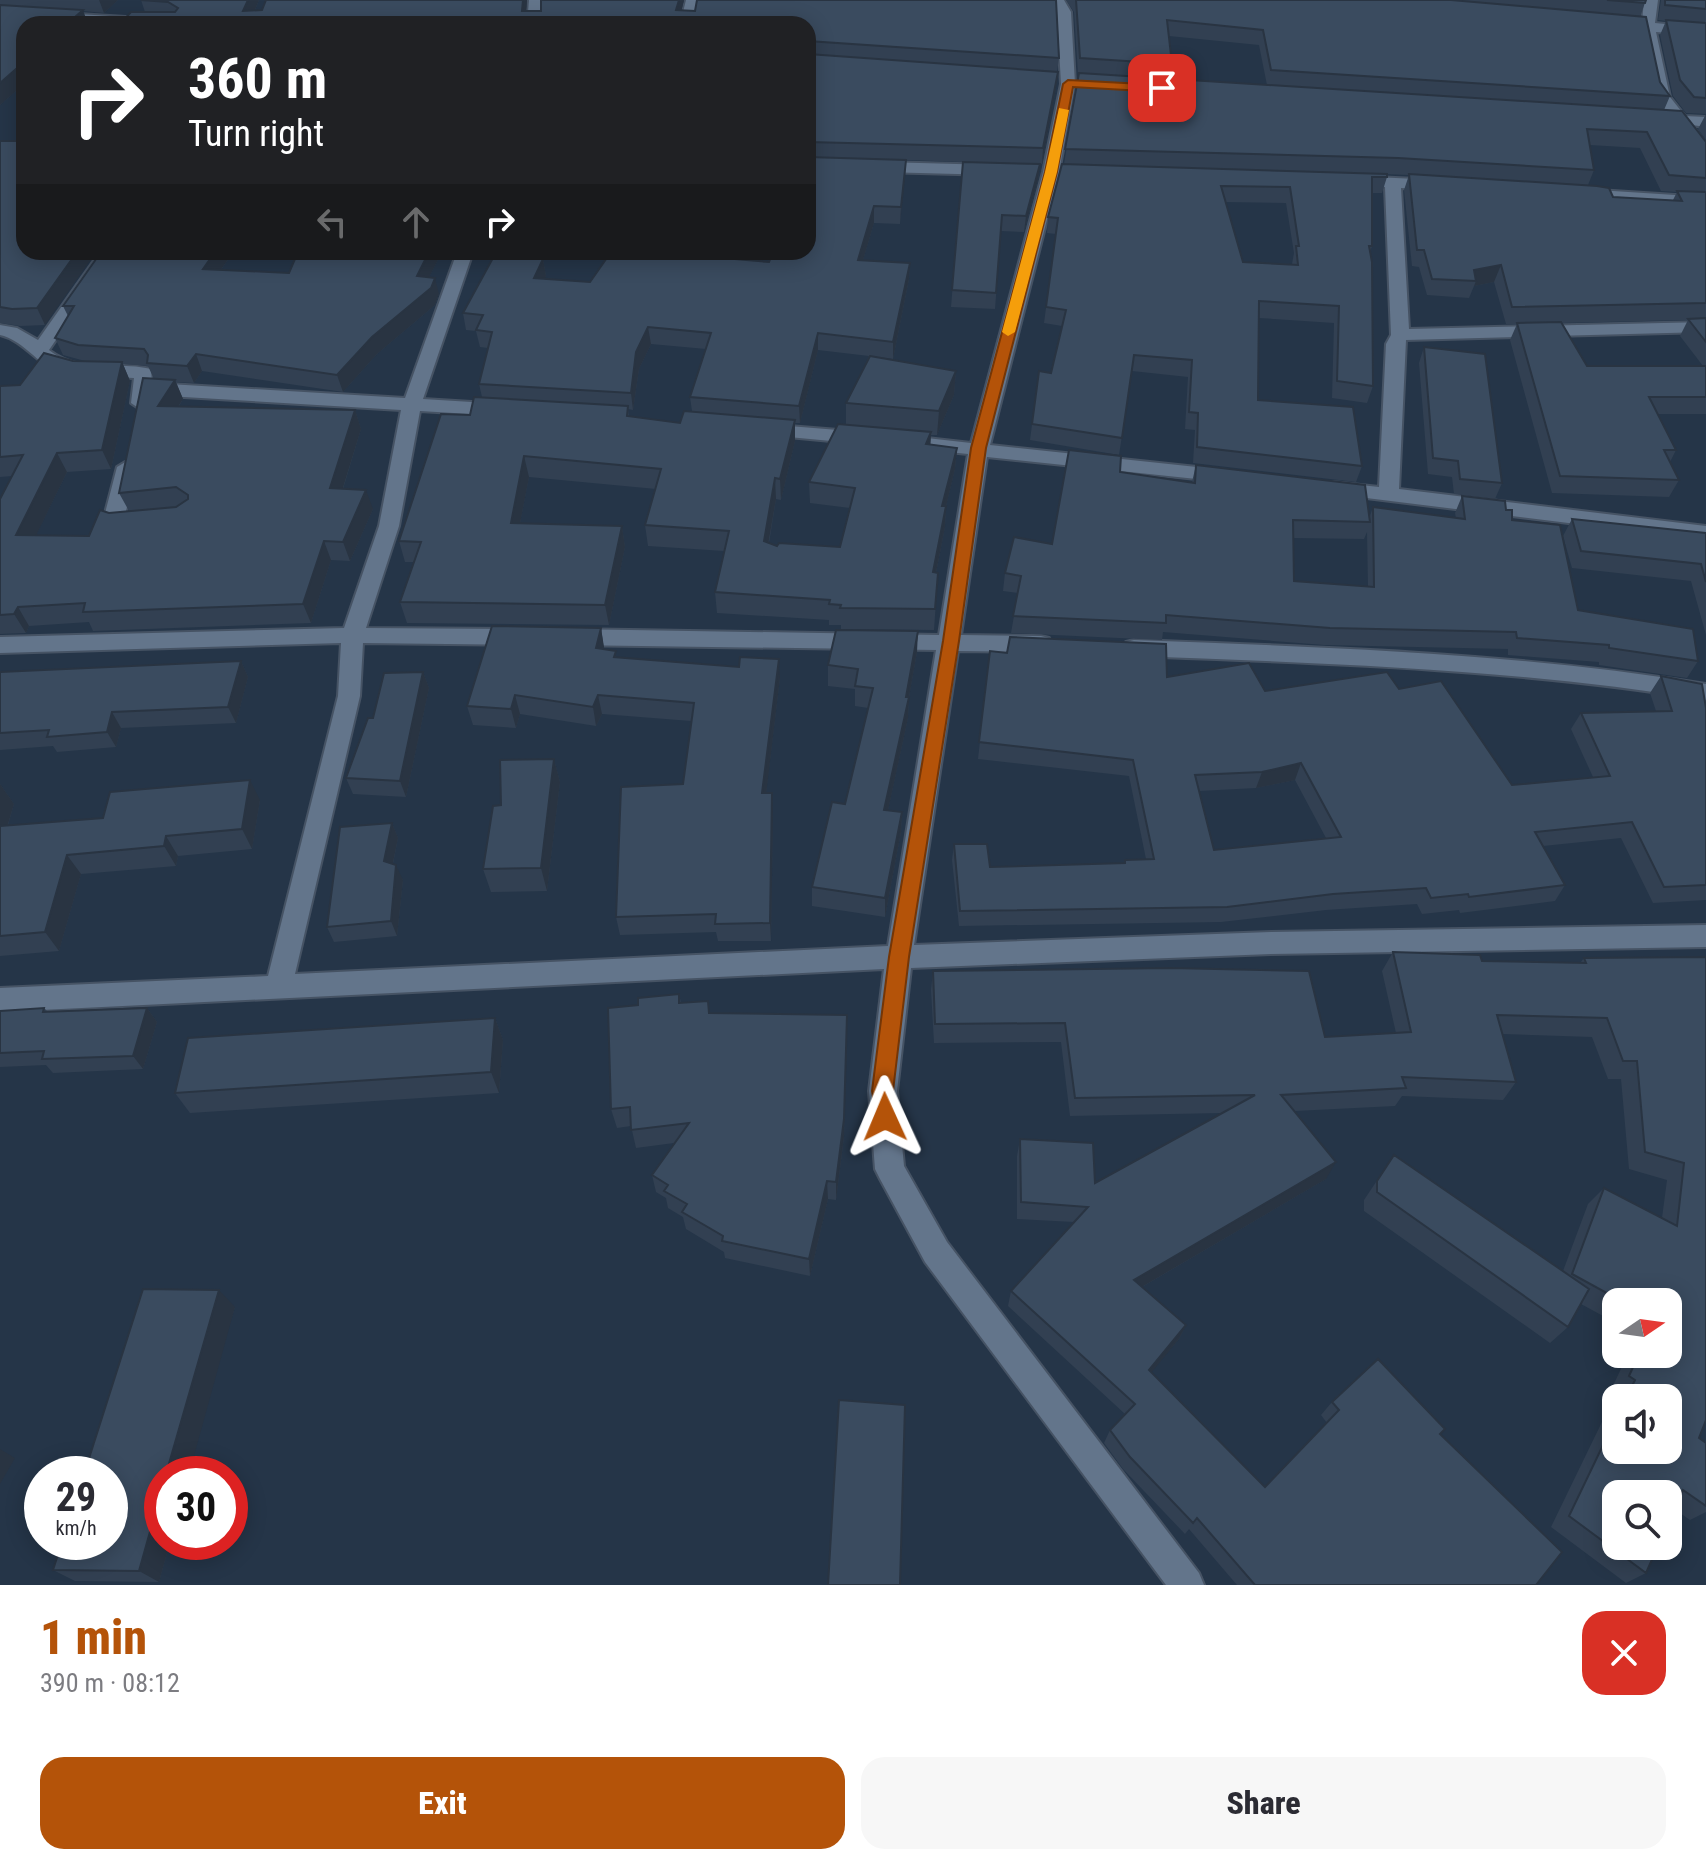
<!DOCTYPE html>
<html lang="en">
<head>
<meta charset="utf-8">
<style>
  :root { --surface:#fff; --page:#f7f7f7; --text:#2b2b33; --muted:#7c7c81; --accent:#b45309 }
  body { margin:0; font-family:"Roboto Condensed",sans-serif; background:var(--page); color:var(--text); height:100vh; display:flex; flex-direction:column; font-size:30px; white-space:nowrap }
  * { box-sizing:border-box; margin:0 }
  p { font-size:26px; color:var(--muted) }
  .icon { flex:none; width:44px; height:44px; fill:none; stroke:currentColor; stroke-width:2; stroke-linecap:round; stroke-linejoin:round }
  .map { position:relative; height:1585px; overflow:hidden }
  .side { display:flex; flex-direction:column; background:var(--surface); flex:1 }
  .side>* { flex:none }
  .banner { position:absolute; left:16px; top:16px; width:800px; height:244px; border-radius:24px; box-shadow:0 4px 20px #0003; background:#202124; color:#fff; overflow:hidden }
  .needle { width:52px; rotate:77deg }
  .buttons { position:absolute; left:1602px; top:1288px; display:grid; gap:16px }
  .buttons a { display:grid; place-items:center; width:80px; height:80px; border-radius:16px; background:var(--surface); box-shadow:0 4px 20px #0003; font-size:40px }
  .speed { position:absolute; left:24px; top:1456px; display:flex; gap:16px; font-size:40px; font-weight:700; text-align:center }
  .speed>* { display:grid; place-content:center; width:104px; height:104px; border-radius:50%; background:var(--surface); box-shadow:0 4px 20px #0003; line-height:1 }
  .speed small { font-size:20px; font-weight:400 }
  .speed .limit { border:12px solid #d22; background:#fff; color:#111 }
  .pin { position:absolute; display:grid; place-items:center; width:68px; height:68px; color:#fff; margin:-34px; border-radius:16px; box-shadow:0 4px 12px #0006 }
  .me { position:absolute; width:88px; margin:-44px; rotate:359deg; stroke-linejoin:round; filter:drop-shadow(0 0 6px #0008) }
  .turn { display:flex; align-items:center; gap:28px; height:168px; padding:0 40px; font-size:36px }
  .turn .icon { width:104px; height:104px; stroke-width:2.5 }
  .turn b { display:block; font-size:56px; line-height:68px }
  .lanes { display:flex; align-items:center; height:76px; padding:0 40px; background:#0003; justify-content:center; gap:40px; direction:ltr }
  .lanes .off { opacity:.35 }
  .round { display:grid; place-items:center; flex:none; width:84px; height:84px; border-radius:24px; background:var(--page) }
  .headline { display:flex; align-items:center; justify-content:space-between; height:136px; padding:0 40px }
  h1 { font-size:48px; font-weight:800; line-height:60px; color:var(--accent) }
  .action { display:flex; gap:16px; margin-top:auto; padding:16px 40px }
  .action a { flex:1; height:92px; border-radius:24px; background:var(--accent); color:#fff; font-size:32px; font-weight:800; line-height:92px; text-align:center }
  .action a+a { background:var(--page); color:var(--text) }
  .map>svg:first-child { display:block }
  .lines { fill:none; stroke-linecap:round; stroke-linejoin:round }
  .minor-casing { stroke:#465364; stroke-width:4 }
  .minor { fill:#63758b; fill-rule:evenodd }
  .wall { fill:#324052; fill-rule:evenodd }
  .shaded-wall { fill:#293442 }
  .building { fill:#3a4b5f; stroke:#293442; stroke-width:2; fill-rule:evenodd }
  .route { fill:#b45309; stroke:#753606; stroke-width:2 }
  .slow { fill:#f59e0b }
</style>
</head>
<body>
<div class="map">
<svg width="1706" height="1585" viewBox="0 0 1706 1585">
  <rect width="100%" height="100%" fill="#253548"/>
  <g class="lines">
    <g class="minor-casing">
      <path id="minor" d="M529,0H543L541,24H527Z
        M686,0H700L694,24H680Z
        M1050,0H1064L1071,12L1075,84L1059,172L990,445L1225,470L1235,476L1225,482L987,457L961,635L1041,636L1049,638L1052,644L1049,650L1041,652L958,651L914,945L1271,932L1706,925V947L1271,954L911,968L897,1091L904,1166L947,1242L1199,1573L1204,1585H1166L925,1262L880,1179L875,1169L869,1091L884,969L0,1012V988L268,976L338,696L341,643L0,653V637L344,628L379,526L401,410L150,395L147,407L140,409L131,403L134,378C108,377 77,381 53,369C34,360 22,340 0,335V325L17,328L38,340L100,252H116L49,350C81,375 115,360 151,369L152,383L405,398L457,252H473L423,399L504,404L513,410L504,416L420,411L399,526L366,628L521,629L529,631L532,637L529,643L521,645L363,643L360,696L295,974L888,946L936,650L570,645L562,643L559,637L562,631L570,629L939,635L968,454L900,447L890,441L900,435L971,443L1043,172L1061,84L1057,12Z
        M1644,0H1658L1655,23L1706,28V36L1656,32L1670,97L1685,116L1706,117V127L1692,125L1706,144V159L1701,157L1676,124L1657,123L1649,118L1657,113L1668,114L1656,97L1642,30L1616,28L1609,24L1616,20L1642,22Z
        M0,9L173,20L180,24H108L0,17Z
        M808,160L994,165L1002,170L994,175L808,170Z
        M1354,176L1437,180L1445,185L1437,190L1401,188L1409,329L1706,322V332L1406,340L1399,489L1706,526V540L1326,493L1323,488L1326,483L1333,482L1379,487L1386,344L1391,335L1385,187L1348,184V178Z
        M1582,189L1706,197V207L1576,197L1574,194Z
        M764,424L863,432L873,438L863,444L757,434L754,430L757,426Z
        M127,461L137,467L125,515L139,514L149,521C137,534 113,531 104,517L117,467Z
        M1134,640C1326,647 1516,653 1706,684V700C1516,669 1326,663 1134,656L1126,654L1123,648L1126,642Z"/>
    </g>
    <use href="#minor" class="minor"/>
  </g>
  <path class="wall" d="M0,0H118L104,13L83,11L24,84L0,105Z
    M141,0H259L255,10H262L266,0H527L526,11H541V0H684L681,11H695L697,0H1056L1059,58L1057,72H1058L1056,88L1042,164L985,162L1040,164L1038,180L1024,232L1001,231L995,309L951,307L963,162L906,160L900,224L874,223L863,260L910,263L909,279L893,359L878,357L956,371L954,395L937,435H931L930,445L957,448L955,469L946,506L945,527L936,573H938L934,630L841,629V625H829V620L717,613L715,592L724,551L648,546L645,525L656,489L529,477L520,523L622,526L625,547L609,625L407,623L400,602L414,562H405L399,541L441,414L470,415L474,397H482L479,384L488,348L480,347L476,331L466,330L463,313L494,256L543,259L546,276L544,279L590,282L611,252H690L687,255L769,262L773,252H808V24H120L131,12H145ZM651,344L706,349L690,397L692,411H684L680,423L629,416L628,409L633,410L639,369ZM818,350L869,356L846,403V425L838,424L809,482L810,503L850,508L840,547L779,543L777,546L769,543L776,499L781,500L795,441V423H800Z
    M1066,0H1646L1640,17L1660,82L1670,96L1664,110L1706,142V414H1658L1676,450L1670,462L1679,480L1669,497L1552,493L1510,340L1517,324H1506L1494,282L1474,286L1469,298L1427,295L1419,267L1412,266L1404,190L1409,175L1353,173L1387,177L1382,193H1372V246L1370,252L1373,386L1367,403L1332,398L1334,323L1259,318L1258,400L1362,466L1356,482L1193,463L1195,430L1185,429L1188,377L1132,371L1119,455L1030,440L1039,371L1051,373L1062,326L1044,323L1056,234L1047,233L1048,217L1064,164L1079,74H1078L1074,12ZM1169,36L1259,45L1267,85L1170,79L1172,64ZM1590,145L1640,148L1661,191L1677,192L1673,200L1613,197L1588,185L1594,170ZM1225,202L1286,203L1294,253L1292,264L1243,262ZM1688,320L1680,336L1703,366H1587L1562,323Z
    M1661,0H1706V140L1698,129L1706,114L1686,113L1673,96L1660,35L1666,21L1658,20Z
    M0,141L45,325L20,326L0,323Z
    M233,252L221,270L289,273L298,252H442L429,277L439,294L435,305L377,354L343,392L202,371L194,383L176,382L183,399L179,406L355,410L361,429L343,489L373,509L350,561L331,560L311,623L93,631L89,622L29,626L26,633L0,634V499L12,476L0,477V386L20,385L73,361H85L63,355L55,338L68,316L63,306ZM123,364L148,366L154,379L119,493L129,511L109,513L89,536L36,535L67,472L111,469L130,381Z
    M1424,347L1502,483L1495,499L1454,494L1452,477L1428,474L1419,363Z
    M1196,465L1370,516L1373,507L1456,518L1455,513L1462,496L1506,510L1512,520L1578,610L1698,661L1687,678L1599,665V662L1508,655V649L1324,645L1163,632L1162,640L1011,633L1018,593L1003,591L1005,573L1052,544L1120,472L1192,482ZM1367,532L1368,587L1294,581L1293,538L1364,539Z
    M1572,519L1706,533V635L1691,581L1572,568L1563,536Z
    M601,628L604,650L617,657L780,678L766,793L773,811L771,941H718L716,932L620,935L616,917L683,784L691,721L602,714L596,726L520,714L516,728L473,725L467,706Z
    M990,651L1265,691L1399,689L1512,785L1593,777L1571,729L1581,713L1656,711L1650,693L1661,676L1706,708V900L1653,903L1621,838L1543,846L1565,885L1555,901L1460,913L1459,910L1422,914L1417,904L1326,910L1221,922L959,926L952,860L954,844L990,867L1124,863L1125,860L1146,859L1129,776L978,759ZM1295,780L1326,838L1214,850L1199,791L1256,788Z
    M917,652L909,697L908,718L888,810L902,812L901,832L885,917L812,906V887L845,804L868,708L855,706V689L828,686V665Z
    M241,661L248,677L236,723L121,728L116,747L57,752L53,746L0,750V672Z
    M423,672L429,688L406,797L353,794L346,778L373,718Z
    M554,759L560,782L547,891L491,892L483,869L501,805Z
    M0,784L14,804L8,825L103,818L260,800L252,849L178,856L176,866L81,874L59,951L0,956Z
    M392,823L398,838L393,864L403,880L397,936L334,942L327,927Z
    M1393,952L1482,961L1580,963L1584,958L1706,957L1699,1438L1706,1443V1512L1690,1520L1674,1509L1646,1573L1626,1583L1551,1527L1616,1393L1611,1390L1628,1354H1668V1302H1616V1323L1581,1304L1568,1327L1550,1343L1364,1211V1200L1394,1155L1563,1271L1588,1204L1604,1188L1662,1218L1667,1180L1629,1169L1621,1079H1608L1592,1037L1503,1034L1516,1082L1503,1100L1402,1096L1395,1106L1295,1111L1326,1179L1142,1287L1186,1325L1179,1339L1151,1372L1265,1487L1327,1423L1321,1415L1332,1402L1440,1434L1536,1585H1237L1189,1529L1185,1534L1123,1469L1104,1443L1110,1430L1125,1414L1008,1306L1011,1291L1074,1222L1017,1219V1156L1020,1139L1095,1183L1222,1113L1070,1116L1061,1042L934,1043L931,990L933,971L1325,1037L1396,1033L1382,971ZM1616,1398H1668L1616,1450Z
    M679,994L681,1003L710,1013L847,1035L844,1137L836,1200L828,1199L810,1276L725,1258L724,1252L686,1229L683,1217L668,1208L666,1198L656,1192L652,1175L674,1143L636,1148L631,1126L617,1128L611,1109L638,1005Z
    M44,1008L48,1012L147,1008L157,1022L143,1069L53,1073L46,1065L0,1067V1011Z
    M495,1018L503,1040L499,1093L190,1113L175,1093Z
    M235,1307L162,1542H170L159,1582L75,1581L53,1570Z"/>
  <path class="shaded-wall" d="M99,0H118L104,13Z
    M248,0H259L249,24L243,11Z
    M523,0H527L525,24L522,11Z
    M679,0H684L678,24L676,10Z
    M83,10L88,24H67Z
    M24,62V84L0,105V83Z
    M1058,72L1056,88L1042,164L1043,148Z
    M906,160L905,176L900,224L901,207Z
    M1040,164L1038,180L1024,232L1026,216Z
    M874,206V223L858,277V260Z
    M77,252H96L45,325L37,308Z
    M215,252H233L210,286L203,269Z
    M429,252H442L421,293L417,276Z
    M677,252H690L677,271L675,254Z
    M543,259L546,276L537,295L534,278Z
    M910,263L909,279L893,359V342Z
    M1501,265L1494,282L1474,286L1476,281L1474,270Z
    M435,278L439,294L435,305L377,354L343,392L337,375L372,337Z
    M648,327L651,344L639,369L633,410L631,393L636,352Z
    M818,333V350L800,423L799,406Z
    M196,354L202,371L194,383L187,366Z
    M122,362L130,381L111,469L102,450Z
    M956,371L954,395L937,435L939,411Z
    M175,380L183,399L166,425L158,406Z
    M355,410L361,429L337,507L330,488Z
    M795,420V441L781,500L780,479Z
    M931,432L930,453L926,444Z
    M957,448L955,469L941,527L942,506Z
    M57,453L67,472L27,554L16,535Z
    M524,456L529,477L516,544L511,523Z
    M775,478L776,499L765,562L764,541Z
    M366,490L373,509L350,561L343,542Z
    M946,506L945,527L932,593L933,572Z
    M622,526L625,547L609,625L605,605Z
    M324,541L331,560L311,623L303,604Z
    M18,607L29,626L26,633L14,614Z
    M601,628L604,647L600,668L596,648Z
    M918,631L917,652L908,703L909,697L908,718L884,829V810Z
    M779,659L780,678L764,812L762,793Z
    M241,661L248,677L236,723L228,707Z
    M423,672L429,688L406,797L400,781Z
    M515,695L520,714L516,728L511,709Z
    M598,695L602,714L596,726L593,707Z
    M112,712L121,728L116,747L107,732Z
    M554,759L560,782L547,891L541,868Z
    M1301,763L1295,780L1256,788L1262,772Z
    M250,780L260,800L252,849L242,829Z
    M0,784L14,804L1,847L0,845Z
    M772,793L773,811L771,941L770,923Z
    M902,812L901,832L885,917V898Z
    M392,823L398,838L390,877L384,861Z
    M166,836L178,856L176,866L164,846Z
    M67,855L81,874L59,951L45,932Z
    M396,865L403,880L397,936L391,921Z
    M147,1008L157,1022L143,1069L133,1056Z
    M495,1018L503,1040L499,1093L491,1072Z
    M847,1035L844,1137L836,1200V1182Z
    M1336,1162L1326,1179L1128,1295L1134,1280Z
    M827,1181L828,1199L810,1276L809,1259Z
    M219,1290L235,1307L189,1474H166Z
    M1186,1325L1179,1339L1142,1384L1149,1370Z
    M0,1449L15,1458L0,1484Z
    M162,1489V1542H170L159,1582L139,1571Z"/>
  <path class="building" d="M141,0H248L243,11L262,10L266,0H523L522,11H541V0H679L676,10L695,11L697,0H1056L1059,58L808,41V24H120L131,12H175L178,8L168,2Z
    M1076,0H1451L1646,17L1660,82L1670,96L1271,70L1263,30L1167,20L1172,64L1080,58Z
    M1607,0H1646L1645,3Z
    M1665,0H1706V9L1665,5Z
    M0,5L83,10L67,24H24V62L0,83Z
    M1666,20L1706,23V98L1694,97L1680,80Z
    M808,54L1058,72L1043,148L808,142Z
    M1079,73L1682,111L1706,142V178L1669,175L1647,132L1587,129L1594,170L1398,158L1065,149Z
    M24,133V252H77L37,308L12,309L0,307V141H16Z
    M808,157L906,160L901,207L874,206L858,260L910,263L893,342L818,333L799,406L690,397L711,333L648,327L636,352L631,393L479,384L492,332L476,330L483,315L463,313L494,256L543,259L534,278L590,282L611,252H677L675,254L769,262L773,252H808Z
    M963,162L1040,164L1026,216L1002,215L996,293L952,290Z
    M1062,164L1387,174V177H1372V246H1369L1372,262L1373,386L1337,381L1339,306L1259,301L1258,400L1353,407L1362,466L1197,447L1198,413L1189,412L1192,360L1134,355L1122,438L1032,424L1039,371L1051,373L1066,310L1046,307L1058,218L1048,217ZM1221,186L1290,187L1299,246H1296L1298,265L1243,262Z
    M1409,174L1597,186L1609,188L1613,197L1682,201L1677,191L1706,192V303L1512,307L1501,265L1474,270L1476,281L1432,279L1424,250H1417Z
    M101,252H215L203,269L289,273L298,252H429L417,276L435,278L431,288L372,337L337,375L196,354L187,366L147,363L148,355L144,349L78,345L55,338L74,306H63Z
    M1706,318V342L1688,319Z
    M1561,322L1587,366H1706V397H1649L1676,450H1664L1679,480L1560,476L1517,323Z
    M1424,347L1485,354L1502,483L1460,479L1458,461L1433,458Z
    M44,353L73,361L122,362L102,450L57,453L16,535L89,536L100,510L109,513L176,507L188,499V495L176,487L119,493L143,378L175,380L158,406L355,410L330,488L366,490L343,542L324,541L303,604L83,612L85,603L18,607L14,614L0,615V499L23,455L0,457V386L20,385Z
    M870,356L956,371L939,411L846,403Z
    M474,397L628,406L627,416L680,423L684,411L795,420L780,479L775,478L764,541L777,546L779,543L840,547L855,488L809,482L838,424L931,432L926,444L957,448L942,506H946L933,572L938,573L935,609L840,608L841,605L829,604L830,600L715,592L729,531L645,525L661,469L524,456L511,523L622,526L605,605L400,602L421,542L399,541L441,414L470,415Z
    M1069,450L1121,456L1120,472L1195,483L1196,465L1365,485L1370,522L1293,520L1294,581L1374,587L1373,507L1465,519L1462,496L1505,501L1506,510H1512V520L1560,525L1578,610L1693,629L1698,661L1609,648V645L1517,638L1516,632L1330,628L1166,615V623L1013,616L1021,576L1005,573L1014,537L1052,544Z
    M1572,519L1706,533V582L1701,564L1581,551Z
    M492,626L601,628L596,648L616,651L614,657L739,667L740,657L779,659L762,793H772L770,923L715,924L716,914L616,917L621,787L683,784L694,703L598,695L593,707L515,695L511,709L467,706Z
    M836,630L918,631L906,697H909L884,810L902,812L885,898L812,887L832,802L845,804L873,688L855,686L858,669L828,665Z
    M1010,637L1166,644L1167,677L1249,663L1265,691L1387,672L1399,689L1441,681L1512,785L1610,776L1581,713L1672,711L1661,676L1702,684L1706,708V885L1664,887L1632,822L1535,832L1565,885L1469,897L1468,894L1431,898L1426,888L1333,894L1227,907L960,911L954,844H987L990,867L1125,863V860L1154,859L1133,760L979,742L990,651L1007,653ZM1301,763L1341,837L1214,850L1195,775L1262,772Z
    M241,661L228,707L112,712L107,732L47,737L49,730L0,733V672Z
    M423,672L400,781L346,778L368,718H373L384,673Z
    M554,759L541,868L483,869L493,806L501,805L500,760Z
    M250,780L242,829L166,836L164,846L67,855L45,932L0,936V826L103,818L110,792Z
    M392,823L384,861L396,865L391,921L327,927L340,827Z
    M1393,952L1480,955L1482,961L1586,963L1584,958L1706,957V1420L1699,1438L1706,1443V1506L1683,1490L1668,1524V1494H1616V1546H1658L1646,1573L1569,1516L1616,1418V1450H1668V1398H1626L1635,1380L1629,1376L1639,1354H1668V1302H1623L1572,1274L1604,1188L1677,1226L1684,1163L1645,1152L1637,1061H1623L1607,1018L1497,1015L1516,1082L1402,1077L1406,1088L1281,1095L1336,1162L1134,1280L1186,1325L1149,1370L1265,1487L1339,1410L1332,1402L1378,1359L1445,1429L1440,1434L1562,1552L1536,1585H1255L1197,1518L1193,1523L1130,1457L1110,1430L1135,1404L1011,1291L1088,1207L1021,1202L1020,1139L1093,1143L1095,1183L1255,1095L1075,1098L1065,1023L935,1024L933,971L1171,968L1309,971L1325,1037L1411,1032Z
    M679,994V1003L708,1001L709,1013L847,1015L844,1119L836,1182L827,1181L809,1259L722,1241L723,1236L682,1212L687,1204L664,1191L668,1185L652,1175L689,1123L631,1130L630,1107L611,1109L608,1008L638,1005V998Z
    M44,1008L43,1012L147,1008L133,1056L42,1059L44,1051L0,1053V1011Z
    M495,1018L491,1072L175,1093L188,1038Z
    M1394,1155L1589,1289L1568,1327L1377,1192V1181Z
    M143,1289L219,1290L166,1474H162V1489L139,1571L53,1570L62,1542H110V1474H84Z
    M839,1400L905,1405L900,1585H828Z"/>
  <path class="route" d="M1068,80L1162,85L1167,88L1162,92L1073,87L1057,172L986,448L959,641L909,957L893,1091L896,1117L893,1124L885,1127L878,1124L872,1091L889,957L943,641L971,448L1045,172L1063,84Z"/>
  <path class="slow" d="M1059,108L1069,110L1057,172L1015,332L1008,336L1002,332L1045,172Z"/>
</svg>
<div class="buttons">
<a><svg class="needle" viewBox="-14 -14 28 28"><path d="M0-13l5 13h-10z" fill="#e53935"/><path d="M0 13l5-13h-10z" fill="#7c7c81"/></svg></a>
<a><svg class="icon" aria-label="sound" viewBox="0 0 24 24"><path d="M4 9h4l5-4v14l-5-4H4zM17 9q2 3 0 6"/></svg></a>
<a><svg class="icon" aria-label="search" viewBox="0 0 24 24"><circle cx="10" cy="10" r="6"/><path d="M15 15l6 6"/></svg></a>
</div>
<div class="speed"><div>29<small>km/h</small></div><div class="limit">30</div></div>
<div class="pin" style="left:1162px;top:88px;background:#d93025"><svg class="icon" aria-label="arrive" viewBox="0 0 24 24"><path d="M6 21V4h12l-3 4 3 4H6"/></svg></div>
<svg class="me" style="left:885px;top:1117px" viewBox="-20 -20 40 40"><path d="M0-17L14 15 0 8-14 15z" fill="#b45309" stroke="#fff" stroke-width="4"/></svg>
<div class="banner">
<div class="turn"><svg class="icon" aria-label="right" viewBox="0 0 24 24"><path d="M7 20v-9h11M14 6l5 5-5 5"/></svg><div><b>360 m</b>Turn right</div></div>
<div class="lanes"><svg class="icon off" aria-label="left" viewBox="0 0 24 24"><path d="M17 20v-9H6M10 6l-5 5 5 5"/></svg><svg class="icon off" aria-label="ahead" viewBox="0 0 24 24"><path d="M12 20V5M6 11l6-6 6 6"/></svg><svg class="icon" aria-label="right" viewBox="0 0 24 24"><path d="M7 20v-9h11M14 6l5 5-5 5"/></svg></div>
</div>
</div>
<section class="side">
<div class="headline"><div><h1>1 min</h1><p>390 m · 08:12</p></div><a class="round" style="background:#d93025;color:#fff"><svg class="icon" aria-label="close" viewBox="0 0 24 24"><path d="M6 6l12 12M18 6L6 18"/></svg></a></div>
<div class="action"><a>Exit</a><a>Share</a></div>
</section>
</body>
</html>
